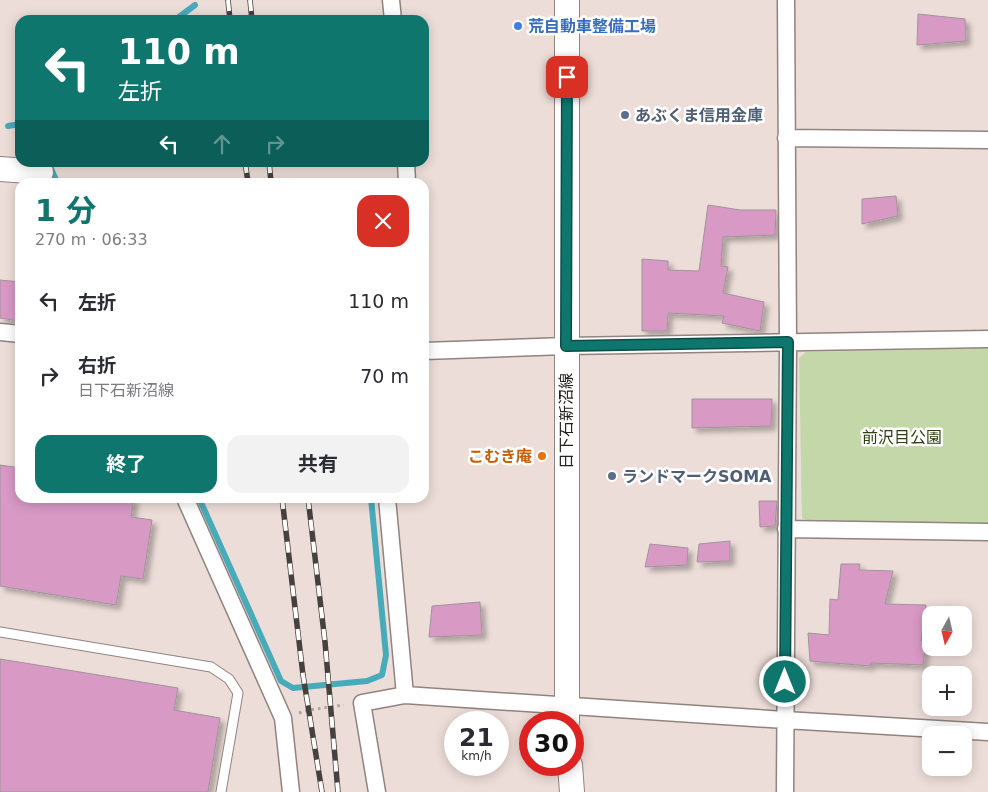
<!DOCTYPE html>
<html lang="ja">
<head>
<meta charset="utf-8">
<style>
  :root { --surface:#fff; --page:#f2f2f3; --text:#2b2b33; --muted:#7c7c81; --accent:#0f766e }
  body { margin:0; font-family:"DejaVu Sans","Noto Sans JP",sans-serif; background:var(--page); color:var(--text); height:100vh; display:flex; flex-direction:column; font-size:19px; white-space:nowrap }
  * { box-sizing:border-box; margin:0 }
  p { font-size:16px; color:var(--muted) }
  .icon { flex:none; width:28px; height:28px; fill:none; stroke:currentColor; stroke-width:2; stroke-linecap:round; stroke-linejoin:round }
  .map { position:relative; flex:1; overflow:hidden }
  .side { position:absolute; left:15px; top:178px; width:414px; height:325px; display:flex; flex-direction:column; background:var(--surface); border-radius:15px; box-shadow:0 2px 12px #0003 }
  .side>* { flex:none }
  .top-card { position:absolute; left:15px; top:15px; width:414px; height:152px; border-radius:15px; box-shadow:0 2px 12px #0003; background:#0f766e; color:#fff; overflow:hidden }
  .needle { width:32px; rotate:188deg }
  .fabs { position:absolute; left:922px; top:606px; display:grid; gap:10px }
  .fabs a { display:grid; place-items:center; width:50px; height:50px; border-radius:10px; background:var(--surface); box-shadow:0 2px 12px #0003; font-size:25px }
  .speed { position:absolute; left:444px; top:711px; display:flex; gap:10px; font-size:25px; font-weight:700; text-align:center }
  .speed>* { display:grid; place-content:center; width:65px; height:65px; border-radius:50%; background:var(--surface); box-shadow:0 2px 12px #0003; line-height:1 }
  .speed small { font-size:12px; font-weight:400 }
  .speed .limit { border:8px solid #d22; background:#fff; color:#111 }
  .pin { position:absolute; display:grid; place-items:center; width:42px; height:42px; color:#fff; margin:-21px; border-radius:10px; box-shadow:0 2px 8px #0006 }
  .me { position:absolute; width:55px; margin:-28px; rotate:0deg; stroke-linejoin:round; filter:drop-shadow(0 0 4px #0008) }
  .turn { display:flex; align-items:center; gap:18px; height:105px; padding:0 20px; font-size:22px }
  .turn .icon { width:65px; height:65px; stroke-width:2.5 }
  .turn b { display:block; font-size:35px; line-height:42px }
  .lanes { display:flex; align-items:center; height:48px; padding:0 20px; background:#0003; justify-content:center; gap:25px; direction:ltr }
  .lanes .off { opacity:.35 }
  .round { display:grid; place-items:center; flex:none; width:52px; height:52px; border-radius:15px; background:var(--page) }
  .overview { display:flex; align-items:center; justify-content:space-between; height:85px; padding:0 20px }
  h1 { font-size:30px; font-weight:700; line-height:38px; color:var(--accent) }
  .action { display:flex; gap:10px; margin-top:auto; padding:10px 20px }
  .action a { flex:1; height:58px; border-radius:15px; background:var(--accent); color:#fff; font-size:20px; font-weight:700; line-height:58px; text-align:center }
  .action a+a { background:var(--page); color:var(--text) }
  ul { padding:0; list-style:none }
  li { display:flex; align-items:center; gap:15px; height:75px; padding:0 20px }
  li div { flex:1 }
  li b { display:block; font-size:19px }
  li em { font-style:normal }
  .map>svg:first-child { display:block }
  .green { fill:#c3d7a8 }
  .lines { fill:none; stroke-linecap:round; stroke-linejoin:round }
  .stream { stroke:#48abba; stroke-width:6 }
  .building { fill:#d899c4; stroke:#a0939c; filter:url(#shadow) }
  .lane-casing { stroke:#91837e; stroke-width:11 }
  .street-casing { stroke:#91837e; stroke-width:19 }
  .secondary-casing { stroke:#91837e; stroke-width:26 }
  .path { stroke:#afa29e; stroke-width:3; stroke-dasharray:2.5 4; stroke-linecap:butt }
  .lane { stroke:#fff; stroke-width:9 }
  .street { stroke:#fff; stroke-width:16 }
  .secondary { stroke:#fff; stroke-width:24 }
  .rail-casing { stroke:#47403d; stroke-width:5.5 }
  .rail { stroke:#fff; stroke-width:4; stroke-dasharray:11; stroke-linecap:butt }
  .route-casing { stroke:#0a4d48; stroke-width:12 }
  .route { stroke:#0f766e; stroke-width:9 }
  .shop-dot { fill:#3f7fe0; stroke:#fff; stroke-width:2 }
  .service-dot { fill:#5c6f8a; stroke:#fff; stroke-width:2 }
  .food-dot { fill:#e8710a; stroke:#fff; stroke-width:2 }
  .labels { text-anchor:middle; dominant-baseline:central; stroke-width:5; stroke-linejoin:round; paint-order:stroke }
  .shop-label { font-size:16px; font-weight:bold; fill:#366cbe; stroke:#fff; text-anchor:start }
  .service-label { font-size:16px; font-weight:bold; fill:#4e5e75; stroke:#fff; text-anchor:start }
  .street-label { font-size:16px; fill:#26201e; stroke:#fff }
  .park-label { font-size:16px; fill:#2e3f0e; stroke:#fff }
  .food-label { font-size:16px; font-weight:bold; fill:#c56008; stroke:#fff; text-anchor:end }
</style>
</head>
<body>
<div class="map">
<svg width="988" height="792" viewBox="0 0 988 792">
  <defs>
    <filter id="shadow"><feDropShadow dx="4.5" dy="4.5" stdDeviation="2.5" flood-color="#0004"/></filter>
  </defs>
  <rect width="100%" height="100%" fill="#edddd8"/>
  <path class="green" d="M988,348V524L812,522L802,518L799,358L806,352Z"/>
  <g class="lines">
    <path class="stream" d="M175,20L195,5
      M8,126L20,124
      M48,162L57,182
      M199,498L281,681L293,688L367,681L382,675L386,655L371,498"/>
  </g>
  <path class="building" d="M918,14L965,19L966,41L917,45Z
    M896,196L898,216L862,224V199Z
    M708,205L740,210H776L775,235L723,237L721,266L728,267L723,293L764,302L760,331L722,323L724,316L668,313L667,331H642V259L668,261V270L699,271Z
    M0,280L20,282V321L0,318Z
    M692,399H772L771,426L692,428Z
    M0,465L20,468V498H134L131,517L152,520L143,579L121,576L116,605L0,586Z
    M759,501H777L775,526L760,527Z
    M730,541V561L697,562L699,544Z
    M650,544L688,548L687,565L645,567Z
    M841,564H860L859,570L893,571L885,604L926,605L921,641H926L923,665L871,663L870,666L810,661L808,633L829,635L830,599L838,600Z
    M480,602L482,635L429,637L432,606Z
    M0,659L178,688L174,710L220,718L208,792H0Z"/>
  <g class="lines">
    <g class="lane-casing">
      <path id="lane" d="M0,632L211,667L229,679L238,693L221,792"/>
    </g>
    <g class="street-casing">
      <path id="street" d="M391,0L393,20
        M786,138L988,140
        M406,162L407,182
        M0,332L20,334
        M424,351L566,346L988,339
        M185,498L283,718L291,792
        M387,498L405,695L785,720L988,732
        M786,529L988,532
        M377,792L362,703L405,695
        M785,792L788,343L786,0"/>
    </g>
    <g class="secondary-casing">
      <path id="secondary" d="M0,169L41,172
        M567,722V0
        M570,765L572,792"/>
    </g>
    <path class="path" d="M299,713L309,710L344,705"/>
    <use href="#lane" class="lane"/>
    <use href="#street" class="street"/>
    <use href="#secondary" class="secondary"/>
    <g class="rail-casing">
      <path id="rail" d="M228,0L230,20
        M250,0L252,20
        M245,162L248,182
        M269,162L271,182
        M282,498L303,675L322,792
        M308,498L325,642L338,792"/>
    </g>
    <use href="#rail" class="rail"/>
  </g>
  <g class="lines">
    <g class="route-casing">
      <path id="route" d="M567,77L566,346L788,342L785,682"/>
    </g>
    <use href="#route" class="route"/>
  </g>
  <circle class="shop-dot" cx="518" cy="26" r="5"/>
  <g class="service-dot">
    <circle cx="625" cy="115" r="5"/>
    <circle cx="612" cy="476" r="5"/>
  </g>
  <circle class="food-dot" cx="542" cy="456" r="5"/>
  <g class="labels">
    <g class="shop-label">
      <text x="528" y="26">荒自動車整備工場</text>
    </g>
    <g class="service-label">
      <text x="635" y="115">あぶくま信用金庫</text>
      <text x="622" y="476">ランドマークSOMA</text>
    </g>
    <g class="street-label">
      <text transform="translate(566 421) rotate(-90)">日下石新沼線</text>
    </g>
    <g class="park-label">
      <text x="902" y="437">前沢目公園</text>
    </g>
    <g class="food-label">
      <text x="532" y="456">こむき庵</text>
    </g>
  </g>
</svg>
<div class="fabs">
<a><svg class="needle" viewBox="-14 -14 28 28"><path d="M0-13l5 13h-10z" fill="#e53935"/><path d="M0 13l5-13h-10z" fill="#7c7c81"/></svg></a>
<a>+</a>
<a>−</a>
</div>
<div class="speed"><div>21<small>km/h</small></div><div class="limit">30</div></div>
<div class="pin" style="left:567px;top:77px;background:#d93025"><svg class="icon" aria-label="arrive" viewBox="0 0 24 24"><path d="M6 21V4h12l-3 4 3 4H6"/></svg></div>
<svg class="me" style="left:785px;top:682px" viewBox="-20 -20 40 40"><circle r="17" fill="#0f766e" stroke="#fff" stroke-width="3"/><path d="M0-11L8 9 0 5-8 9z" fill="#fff"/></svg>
<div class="top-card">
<div class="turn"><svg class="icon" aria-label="left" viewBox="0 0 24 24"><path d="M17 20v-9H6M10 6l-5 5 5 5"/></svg><div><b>110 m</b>左折</div></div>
<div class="lanes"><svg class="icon" aria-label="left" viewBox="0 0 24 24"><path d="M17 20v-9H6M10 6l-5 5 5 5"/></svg><svg class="icon off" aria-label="ahead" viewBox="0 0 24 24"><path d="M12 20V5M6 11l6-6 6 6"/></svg><svg class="icon off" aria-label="right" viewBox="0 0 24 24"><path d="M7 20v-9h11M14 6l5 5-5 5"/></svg></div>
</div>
<section class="side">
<div class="overview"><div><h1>1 分</h1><p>270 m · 06:33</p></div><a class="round" style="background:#d93025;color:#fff"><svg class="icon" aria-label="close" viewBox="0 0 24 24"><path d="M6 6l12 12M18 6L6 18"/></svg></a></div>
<ul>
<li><svg class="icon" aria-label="left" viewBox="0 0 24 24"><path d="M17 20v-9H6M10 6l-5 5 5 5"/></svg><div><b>左折</b></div><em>110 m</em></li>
<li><svg class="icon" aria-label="right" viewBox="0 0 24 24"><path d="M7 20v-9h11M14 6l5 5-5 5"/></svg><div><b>右折</b><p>日下石新沼線</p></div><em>70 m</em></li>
</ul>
<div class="action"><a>終了</a><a>共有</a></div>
</section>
</div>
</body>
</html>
